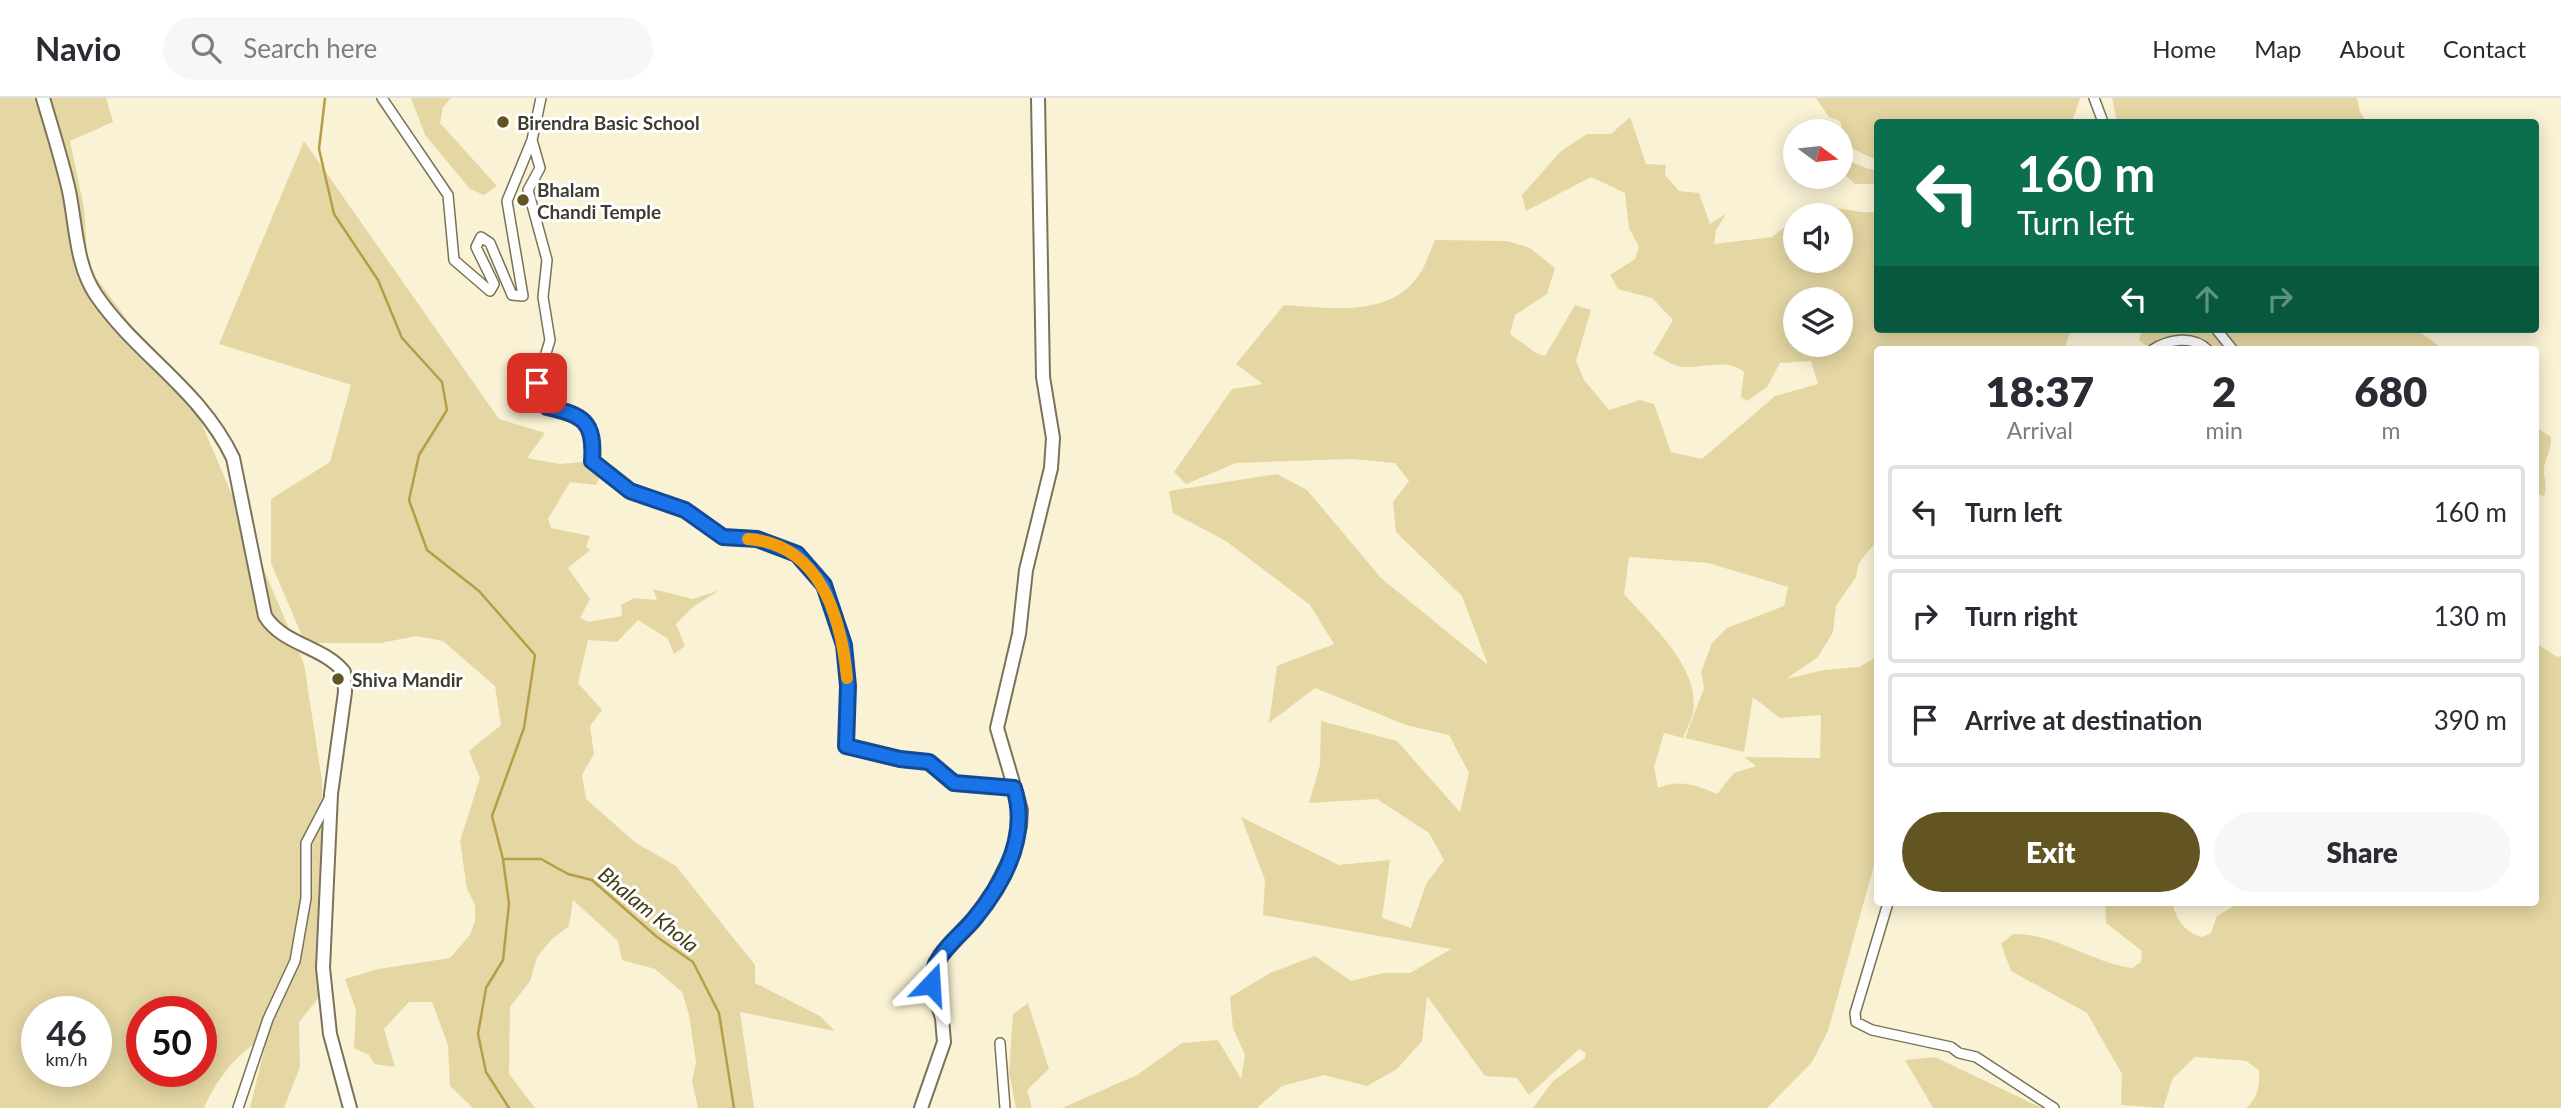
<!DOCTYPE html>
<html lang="en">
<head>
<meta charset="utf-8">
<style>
  :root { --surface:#fff; --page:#f7f7f7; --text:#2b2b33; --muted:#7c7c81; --line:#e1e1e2; --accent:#635522 }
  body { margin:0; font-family:Lato,sans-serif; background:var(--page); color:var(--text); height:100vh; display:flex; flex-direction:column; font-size:26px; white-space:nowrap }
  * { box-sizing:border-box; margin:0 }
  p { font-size:23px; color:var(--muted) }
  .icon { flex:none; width:38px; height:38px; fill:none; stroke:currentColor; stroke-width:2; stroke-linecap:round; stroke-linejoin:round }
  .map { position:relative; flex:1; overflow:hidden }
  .sheet { position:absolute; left:1874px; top:248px; width:665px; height:560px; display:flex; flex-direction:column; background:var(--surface); border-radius:7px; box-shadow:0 4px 18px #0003 }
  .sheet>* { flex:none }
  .top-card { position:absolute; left:1874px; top:21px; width:665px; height:214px; border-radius:7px; box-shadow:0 4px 18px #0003; background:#0b6e4f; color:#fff; overflow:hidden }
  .needle { width:46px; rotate:105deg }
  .fabs { position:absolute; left:1783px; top:21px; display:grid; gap:14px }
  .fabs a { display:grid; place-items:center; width:70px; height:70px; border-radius:50%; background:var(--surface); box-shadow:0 4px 18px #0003; font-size:35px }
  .speed { position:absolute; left:21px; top:898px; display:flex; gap:14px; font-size:35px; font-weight:700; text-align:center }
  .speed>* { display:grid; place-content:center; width:91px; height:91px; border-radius:50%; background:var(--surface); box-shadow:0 4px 18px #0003; line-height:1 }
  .speed small { font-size:18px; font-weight:400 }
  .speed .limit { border:10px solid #d22; background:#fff; color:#111 }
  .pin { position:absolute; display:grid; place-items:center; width:60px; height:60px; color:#fff; margin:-30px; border-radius:14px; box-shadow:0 4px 10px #0006 }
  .me { position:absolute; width:77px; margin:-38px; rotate:20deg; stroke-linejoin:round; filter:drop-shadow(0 0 5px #0008) }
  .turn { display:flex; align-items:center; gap:24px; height:147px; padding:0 28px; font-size:32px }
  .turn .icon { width:91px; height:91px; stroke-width:2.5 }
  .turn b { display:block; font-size:49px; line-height:60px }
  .lanes { display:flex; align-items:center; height:66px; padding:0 28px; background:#0003; justify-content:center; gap:35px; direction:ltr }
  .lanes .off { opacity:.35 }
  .eta { display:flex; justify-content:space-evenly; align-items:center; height:119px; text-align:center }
  .eta b { font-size:42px; font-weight:800; line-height:49px }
  .cta { display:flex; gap:14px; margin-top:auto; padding:14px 28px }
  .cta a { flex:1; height:80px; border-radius:42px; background:var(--accent); color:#fff; font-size:28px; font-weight:800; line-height:80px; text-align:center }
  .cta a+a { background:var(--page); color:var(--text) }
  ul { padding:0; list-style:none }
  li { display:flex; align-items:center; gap:21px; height:94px; margin:0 14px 10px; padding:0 14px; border:4px solid var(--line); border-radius:7px }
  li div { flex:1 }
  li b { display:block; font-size:26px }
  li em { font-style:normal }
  header { display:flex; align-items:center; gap:42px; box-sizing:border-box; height:98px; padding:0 35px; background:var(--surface); border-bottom:2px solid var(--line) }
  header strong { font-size:33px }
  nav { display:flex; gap:38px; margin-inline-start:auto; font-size:24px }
  .search { width:490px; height:63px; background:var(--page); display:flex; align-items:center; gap:18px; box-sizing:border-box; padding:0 24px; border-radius:38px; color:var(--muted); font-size:26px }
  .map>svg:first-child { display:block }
  .green { fill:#e5d7a3; fill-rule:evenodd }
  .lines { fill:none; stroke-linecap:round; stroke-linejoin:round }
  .stream { stroke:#b59e48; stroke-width:2.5 }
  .street-casing { stroke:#7a7259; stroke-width:12 }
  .secondary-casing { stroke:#7a7259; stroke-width:16 }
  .street { stroke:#fff; stroke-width:9 }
  .secondary { stroke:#fff; stroke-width:12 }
  .route-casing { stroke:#114b97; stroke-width:18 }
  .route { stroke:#1a73e8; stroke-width:12 }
  .slow { stroke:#f59e0b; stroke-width:12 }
  .poi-dot { fill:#635522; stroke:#fff; stroke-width:2.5 }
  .labels { text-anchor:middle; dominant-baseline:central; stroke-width:6; stroke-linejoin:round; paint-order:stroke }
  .poi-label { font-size:19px; font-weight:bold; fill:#3e3b30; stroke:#fff; text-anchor:start }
  .water-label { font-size:21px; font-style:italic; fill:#443a15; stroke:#fff }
</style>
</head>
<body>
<header>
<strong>Navio</strong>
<div class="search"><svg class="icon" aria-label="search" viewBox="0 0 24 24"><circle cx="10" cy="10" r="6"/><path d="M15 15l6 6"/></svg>Search here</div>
<nav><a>Home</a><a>Map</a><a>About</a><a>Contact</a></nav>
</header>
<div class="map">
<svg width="2561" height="1010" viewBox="0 0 2561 1010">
  <rect width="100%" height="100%" fill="#faf2d5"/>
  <path class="green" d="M0,0H106L113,24L70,43L84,110L88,169L198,317L304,566L322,682L325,892L299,924L300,969L284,1010H250L267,940C238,951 216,983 204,1010H0ZM37,914H96V973H37ZM142,914H201V973H142Z
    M411,0H451L443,9L440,25L497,88L484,97L470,91L425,37Z
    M1816,0H2080L2072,24H1878V63L1847,48L1840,23L1829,19Z
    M2112,0H2357L2360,14L2367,24H2117Z
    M1630,19L1646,66L1666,67L1665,77L1679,93L1699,95L1710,126L1726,116L1716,132L1714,146L1772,139L1786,128L1795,129L1796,163H1841V117H1815C1831,101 1858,119 1878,113V231H2071L2064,252H1878V441L1859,465L1856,479L1836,508L1833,534L1818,559L1786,581L1824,572L1859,569L1878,558V678L1875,692L1878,693V753L1828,933L1812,964L1767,1010H1533L1553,983L1585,960L1586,955L1579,951L1529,997L1517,980L1485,978L1427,898L1422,943L1397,971L1367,988L1324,977L1282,988L1257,1010H1062L1137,977L1182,945L1218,942L1241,981L1245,957L1233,930L1230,899L1270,875L1315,858L1351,883L1383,875H1410L1451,851L1263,817L1265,782L1241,719L1339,767L1390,762L1382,820L1411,830L1426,786L1444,762L1429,735L1377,701L1309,705L1320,667L1321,623L1397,643L1460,714L1469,675L1449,637L1406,627L1315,590L1269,625L1277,568L1334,546L1310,507L1226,443L1173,415L1169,393L1277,376L1307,392L1381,480L1488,567L1462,498L1396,434L1393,404L1409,383L1395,365L1351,361L1236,365L1186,386L1174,374L1232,291L1263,286L1236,266L1284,207C1329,210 1390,220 1419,177C1426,167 1430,153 1435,142L1507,143L1530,150L1555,170L1547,196L1515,217L1510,236L1536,255L1545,258L1575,207L1591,212L1576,263L1584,282L1609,312L1640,302L1654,306L1671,354L1702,361L1775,298L1818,286L1811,263L1780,265L1767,289L1747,303L1741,299L1744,274C1725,260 1705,270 1684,269C1674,269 1662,260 1653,256L1673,222L1652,200L1618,191L1610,177L1635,161L1639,149L1629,130L1625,95L1591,79L1526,113L1522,97L1561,53L1587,36H1611ZM1796,201H1841V247H1796ZM1629,459L1708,465L1788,489L1784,508L1727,530L1712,545L1701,574L1704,590L1685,640L1744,654L1753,599L1780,620L1821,617L1820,660L1744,659L1756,668L1734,675L1717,696C1695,687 1681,681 1658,690L1654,669L1664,635L1683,640C1686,632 1691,623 1693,615C1701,569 1650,526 1624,496Z
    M304,43L499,321L545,335L527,360L560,366L592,363L600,378L596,387L570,384L548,421L551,430L590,438L586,448L590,452L568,470L590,501L580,520L588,524L622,518L621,507L634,500L657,502L653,491L693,501L720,492L694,508L676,526L685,548L674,556L668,541L638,522L617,544L588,542L578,585L602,612L590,628L594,656L582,677L586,701L636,745L676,768L755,867V885L820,918L835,933L740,914L754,1010H698L692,983L696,964L689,917L682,894L655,871L622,862L618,843L573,802L569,828L552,841L537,859L530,883L510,909L509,976L535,1010H473L450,988L448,947L432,904H409L384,931L395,969L374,966L369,957L354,950L356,912L345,881L378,871L450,860L470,837L475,823V807L467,791L460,743L480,680L469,653L501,627L495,588L443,543L416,538L381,545H305L271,465V401L330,364L351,287L219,246Z
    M1841,60L1869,71H1878V86H1855L1841,73Z
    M2142,231H2208L2227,252C2213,252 2205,237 2190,237C2175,236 2160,247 2145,247L2139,242Z
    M2221,231H2416L2444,252H2238Z
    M2536,329L2551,339C2552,351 2546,358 2544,369C2543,379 2548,388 2544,398L2536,396Z
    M2536,545L2557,559L2561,558V1010H2246C2258,1000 2260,987 2259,972L2246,963L2195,959L2173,980L2163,1010L2121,1007L2122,976L2087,915L2011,873L2001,846L2013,836C2055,835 2090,864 2132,870L2141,864L2142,853L2106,825L2105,805H2173C2175,821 2186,835 2202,839L2211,835L2217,818L2239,805H2536Z
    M1028,905L1049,971L1027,992L1032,1010H1016L1009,975L1013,916Z
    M1935,959L2042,1010H1933L1905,962Z"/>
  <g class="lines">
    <path class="stream" d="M325,0L319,51L334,116L378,182L402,240L442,284L447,312L419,357L409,402L427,452L479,493L535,557L524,630L492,718L503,761H541L568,776L592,782L657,839L693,864L719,915L734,1010
      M503,761L509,806L503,862L486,890L478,936L486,974L509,1010"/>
    <g class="street-casing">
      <path id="street" d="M382,0L448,97L454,162L490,193L494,186L476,149L481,139L490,145L512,197L523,198L507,103L532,42L541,0
        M2094,0L2103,24
        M532,42L540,70L528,92L547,162L543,199L550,242L537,285L539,298L547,309C583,317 595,323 592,363L630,393L685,412L723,439L757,441L797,456L824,487L844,546L847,588L846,648L929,664L954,685L1014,690
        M2216,231L2233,252
        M2152,252C2169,241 2193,237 2208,252
        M1888,805L1855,915L1856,924L1872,932L1951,949L1959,955L1976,959L2054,1010
        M1000,945L1005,1010
        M238,1010L268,921L295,863L306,800V745L329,701"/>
    </g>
    <g class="secondary-casing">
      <path id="secondary" d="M43,0C52,31 62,62 69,93C76,127 76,168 96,197C137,257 200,291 233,360L265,518C283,547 323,548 344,574L345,594L331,696L323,870L330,936L350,1010
        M921,1010L944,944L942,920L931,886L935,865L976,819L994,792L1014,753L1020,728L1021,712L997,630L1019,536L1026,472L1051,370L1053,340L1043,279L1038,0"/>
    </g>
    <use href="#street" class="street"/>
    <use href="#secondary" class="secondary"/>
  </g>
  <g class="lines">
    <g class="route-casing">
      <path id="route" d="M537,285L539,298L547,309C583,317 595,323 592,363L630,393L685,412L723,439L757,441L797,456L824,487L844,547L848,588L846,648L900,661L929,664L954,685L1014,690C1029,736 1005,783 975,820C958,841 933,855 931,886"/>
    </g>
    <use href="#route" class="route"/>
    <path class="slow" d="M748,441C820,446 841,519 847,580"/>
  </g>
  <g class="poi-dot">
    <circle cx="503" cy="24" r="7"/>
    <circle cx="523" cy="102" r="7"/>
    <circle cx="338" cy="581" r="7"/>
  </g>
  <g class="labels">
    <g class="poi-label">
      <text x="517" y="24">Birendra Basic School</text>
      <text x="537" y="91">Bhalam<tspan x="537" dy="22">Chandi Temple</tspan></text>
      <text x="352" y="581">Shiva Mandir</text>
    </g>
    <g class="water-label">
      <text transform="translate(649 811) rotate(39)">Bhalam Khola</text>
    </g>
  </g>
</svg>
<div class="fabs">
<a><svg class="needle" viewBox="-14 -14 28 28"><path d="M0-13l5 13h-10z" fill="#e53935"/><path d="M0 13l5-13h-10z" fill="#7c7c81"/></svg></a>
<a><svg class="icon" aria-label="sound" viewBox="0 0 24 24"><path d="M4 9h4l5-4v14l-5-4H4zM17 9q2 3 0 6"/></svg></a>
<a><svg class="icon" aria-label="layers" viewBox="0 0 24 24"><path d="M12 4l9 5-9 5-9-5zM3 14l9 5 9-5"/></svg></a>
</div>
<div class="speed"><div>46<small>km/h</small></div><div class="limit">50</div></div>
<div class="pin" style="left:537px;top:285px;background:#d93025"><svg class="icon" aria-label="arrive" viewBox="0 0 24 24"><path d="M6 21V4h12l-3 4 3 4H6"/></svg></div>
<svg class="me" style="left:931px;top:886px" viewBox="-20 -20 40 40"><path d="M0-17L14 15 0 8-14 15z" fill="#1a73e8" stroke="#fff" stroke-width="4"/></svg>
<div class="top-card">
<div class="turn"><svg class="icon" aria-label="left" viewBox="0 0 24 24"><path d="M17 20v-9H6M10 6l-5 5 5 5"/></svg><div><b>160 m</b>Turn left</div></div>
<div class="lanes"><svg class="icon" aria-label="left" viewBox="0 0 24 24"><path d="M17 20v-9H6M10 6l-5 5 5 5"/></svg><svg class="icon off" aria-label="ahead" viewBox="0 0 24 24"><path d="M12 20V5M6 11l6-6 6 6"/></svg><svg class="icon off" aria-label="right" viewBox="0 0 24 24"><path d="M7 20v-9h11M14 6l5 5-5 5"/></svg></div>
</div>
<section class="sheet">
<div class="eta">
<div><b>18:37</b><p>Arrival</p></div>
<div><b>2</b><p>min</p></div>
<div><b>680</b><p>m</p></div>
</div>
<ul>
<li><svg class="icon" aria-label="left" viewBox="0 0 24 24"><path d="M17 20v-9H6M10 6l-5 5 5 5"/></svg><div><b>Turn left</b></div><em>160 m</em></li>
<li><svg class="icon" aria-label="right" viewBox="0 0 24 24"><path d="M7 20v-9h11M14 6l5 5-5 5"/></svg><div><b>Turn right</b></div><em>130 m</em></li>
<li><svg class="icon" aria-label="arrive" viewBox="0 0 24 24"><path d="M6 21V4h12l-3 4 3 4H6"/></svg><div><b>Arrive at destination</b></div><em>390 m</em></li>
</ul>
<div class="cta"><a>Exit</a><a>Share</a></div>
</section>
</div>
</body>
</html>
